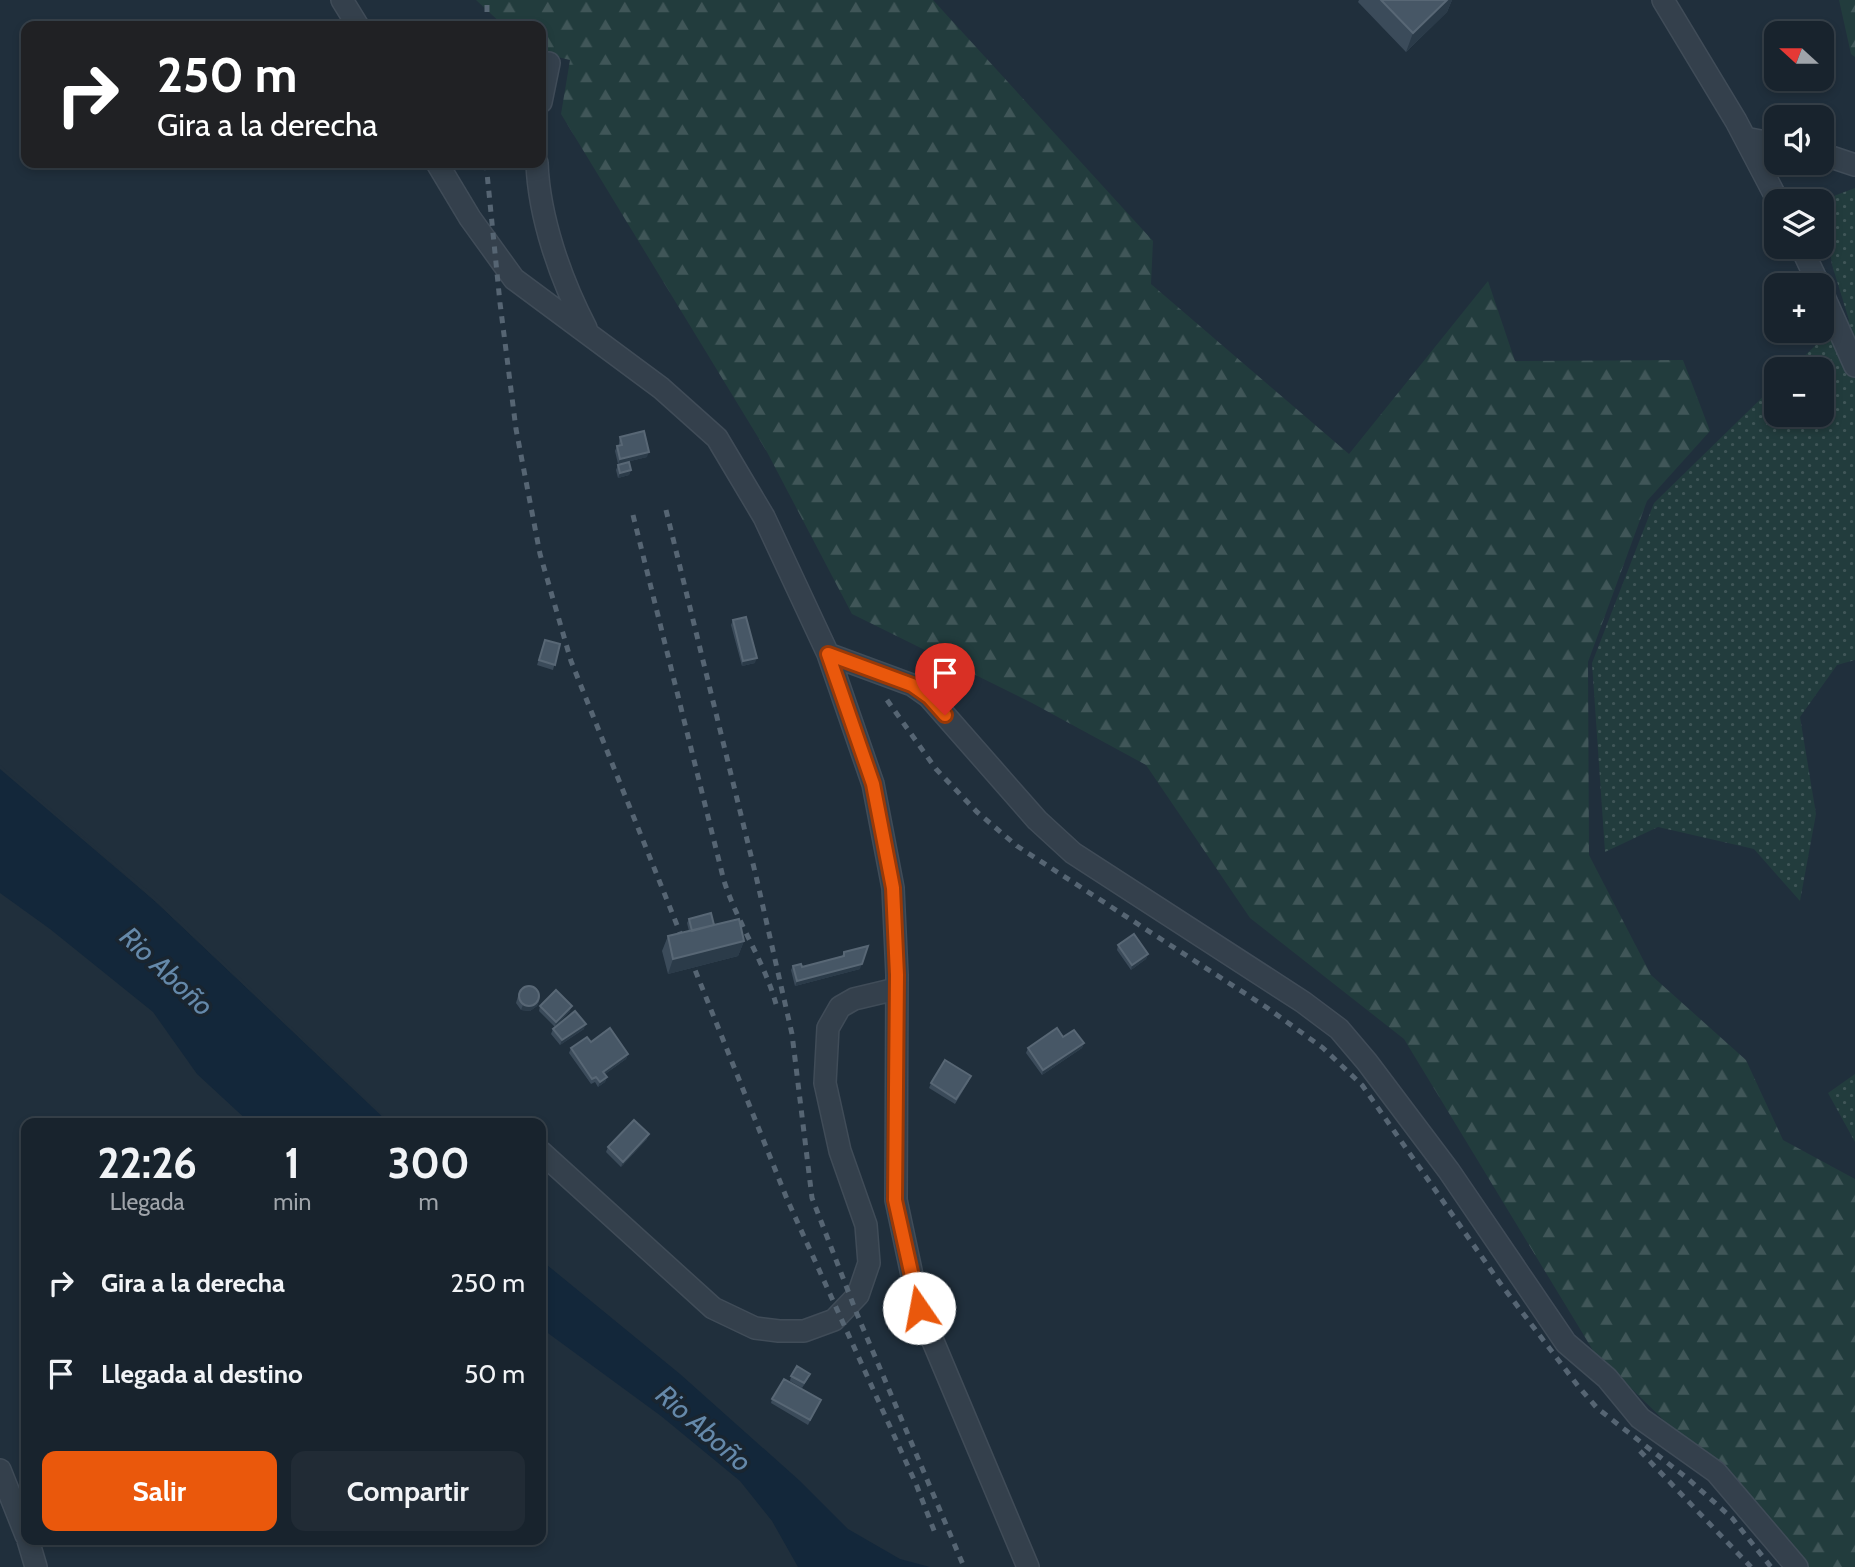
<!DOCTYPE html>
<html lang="es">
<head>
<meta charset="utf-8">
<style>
  :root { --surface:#18232d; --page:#212b35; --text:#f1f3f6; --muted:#9fa4aa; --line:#364049; --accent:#ea580c }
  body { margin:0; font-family:Cabin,sans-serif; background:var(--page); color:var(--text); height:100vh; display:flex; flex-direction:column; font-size:26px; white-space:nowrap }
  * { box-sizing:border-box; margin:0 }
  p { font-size:23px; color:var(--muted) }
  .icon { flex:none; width:38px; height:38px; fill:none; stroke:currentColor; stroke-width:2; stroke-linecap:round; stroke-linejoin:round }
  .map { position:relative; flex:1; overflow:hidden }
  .panel { position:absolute; left:21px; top:1118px; width:525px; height:427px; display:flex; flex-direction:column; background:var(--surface); border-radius:14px; box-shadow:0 4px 10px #0003,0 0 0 2px var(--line) }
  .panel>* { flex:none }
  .hud { position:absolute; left:21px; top:21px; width:525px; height:147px; border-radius:14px; box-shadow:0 4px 10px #0003,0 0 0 2px var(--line); background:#202124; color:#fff; overflow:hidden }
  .needle { width:46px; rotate:291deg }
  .fabs { position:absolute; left:1764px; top:21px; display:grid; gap:14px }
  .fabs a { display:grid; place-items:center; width:70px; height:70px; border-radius:14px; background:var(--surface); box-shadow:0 4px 10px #0003,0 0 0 2px var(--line); font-size:35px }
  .pin { position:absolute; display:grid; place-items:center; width:60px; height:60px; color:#fff; margin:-72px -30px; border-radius:50% 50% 50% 0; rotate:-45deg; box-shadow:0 0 7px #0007 }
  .pin .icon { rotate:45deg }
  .me { position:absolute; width:77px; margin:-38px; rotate:348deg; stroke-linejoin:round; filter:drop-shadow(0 0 5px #0008) }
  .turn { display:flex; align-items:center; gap:24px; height:147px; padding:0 21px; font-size:32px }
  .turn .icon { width:91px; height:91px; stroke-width:2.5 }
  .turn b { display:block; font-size:49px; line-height:60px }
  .eta { display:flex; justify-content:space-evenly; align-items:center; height:119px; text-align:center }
  .eta b { font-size:42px; font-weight:800; line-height:49px }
  .cta { display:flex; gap:14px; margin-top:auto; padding:14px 21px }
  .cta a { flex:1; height:80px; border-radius:14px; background:var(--accent); color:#fff; font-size:28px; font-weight:800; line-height:80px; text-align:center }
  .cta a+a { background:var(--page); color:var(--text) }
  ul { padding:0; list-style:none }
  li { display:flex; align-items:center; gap:21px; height:91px; padding:0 21px }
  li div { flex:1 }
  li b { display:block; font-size:26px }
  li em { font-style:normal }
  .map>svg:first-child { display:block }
  .grass { fill:url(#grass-dots) }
  .forest { fill:url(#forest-firs) }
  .water { fill:#13273a }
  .pier { fill:#202f3c }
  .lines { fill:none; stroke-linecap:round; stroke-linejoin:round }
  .minor-casing { stroke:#404c58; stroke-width:24 }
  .minor { stroke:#34404c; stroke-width:21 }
  .rail { stroke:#566573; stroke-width:5; stroke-dasharray:7 7; stroke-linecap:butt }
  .wall { fill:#3b4b5a }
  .shaded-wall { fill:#2b3b49 }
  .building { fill:#475766; stroke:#586775; stroke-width:2 }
  .route-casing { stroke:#983908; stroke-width:18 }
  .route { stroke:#ea580c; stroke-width:12 }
  .labels { text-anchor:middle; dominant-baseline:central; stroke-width:7; stroke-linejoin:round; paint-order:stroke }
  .water-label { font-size:28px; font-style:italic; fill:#6589aa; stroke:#192530 }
</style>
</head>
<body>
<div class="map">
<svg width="1855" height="1567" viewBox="0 0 1855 1567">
  <defs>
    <pattern id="grass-dots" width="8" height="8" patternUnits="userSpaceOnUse" patternTransform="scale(1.75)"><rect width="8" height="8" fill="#223c3d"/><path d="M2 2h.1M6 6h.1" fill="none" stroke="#405658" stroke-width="1.8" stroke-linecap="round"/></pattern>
    <pattern id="forest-firs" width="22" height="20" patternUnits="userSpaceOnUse" patternTransform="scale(1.75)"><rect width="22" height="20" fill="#223c3d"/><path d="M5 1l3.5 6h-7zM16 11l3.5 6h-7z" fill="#405658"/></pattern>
  </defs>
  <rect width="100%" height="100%" fill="#202f3c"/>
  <path class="grass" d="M1855,188V660L1837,665L1800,717L1816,814L1800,901L1754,849L1658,827L1605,852L1592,663L1654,503L1776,384V415H1822V369H1791L1821,340L1849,320L1832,265L1823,200Z
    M1855,1074V1142L1828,1093Z"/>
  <path class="forest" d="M476,0H933L1153,241L1151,284L1349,454L1488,281L1515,361L1683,360L1710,431L1647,501L1588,662L1589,855L1651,975L1746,1060L1783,1140L1855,1179V1567H1804L1763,1517L1594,1352L1404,1039L1250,918L1146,765L1032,703L852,614L767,452L561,114L570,60L541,53V26H504Z
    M1839,0H1855V57L1851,54Z"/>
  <path class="water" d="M0,769L156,902L389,1123H250L197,1074L153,1012L50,929L0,893Z
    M541,1260L680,1374L800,1481L848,1529L900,1559L930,1567H798L772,1521L740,1481L661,1416L541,1328Z"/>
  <path class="pier" d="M0,765L158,899L392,1124L390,1123L156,902Z"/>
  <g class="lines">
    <g class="minor-casing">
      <path id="minor" d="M342,0L358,26
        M1663,0L1736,121L1778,201
        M541,102L549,63
        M1745,138L1776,144
        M1822,154L1855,165
        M437,163L470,218L514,279L661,388L717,438L764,517L828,654L873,784L893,888L897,975L896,1200L919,1308L1028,1567
        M537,163C539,218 561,280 586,328
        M1801,247L1819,285
        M1822,292L1855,366
        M828,654L912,685L929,697L1037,820L1073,853L1303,1002L1339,1029L1367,1062L1449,1171L1566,1343L1607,1378L1640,1418L1716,1472L1797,1567
        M541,1152L713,1308L755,1328L779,1331H804L834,1320L858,1295L869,1263L866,1225L840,1151L825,1083L828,1028L840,1007L854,999L896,989
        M0,1470L26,1535
        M28,1540L36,1567"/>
    </g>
    <use href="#minor" class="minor"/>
    <path class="rail" d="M487,26V0
      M486,163L500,303L516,429L540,554L571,661L787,1199L916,1484L935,1533
      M666,510L756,876L792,1034L812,1198L857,1314L964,1567
      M633,515L724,881C738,924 764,961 776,1004
      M887,700L936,769L977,812L1017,846L1266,1007L1323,1048L1362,1085L1500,1283L1578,1386L1597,1408L1687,1478L1732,1518L1771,1567
      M1640,1451L1751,1567"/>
  </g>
  <path class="wall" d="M1359,0H1452L1447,12L1406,52L1358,2Z
    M1774,295H1776V323L1770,305Z
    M620,437L647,457L618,464L615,451L617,446L619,445V442Z
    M618,465L631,470L629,475L618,478L616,470Z
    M733,620L755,663L742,666L731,625Z
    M545,640L560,644L553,670L537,665Z
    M689,919L714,925L744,941L738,956L668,974L662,951L668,936L689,931L687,923Z
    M1118,945L1148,954L1146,959L1131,970L1117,950Z
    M844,952L860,969L795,986L791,970L793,966L802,967L842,956Z
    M520,989L539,1001L537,1006L530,1011L521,1010L516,1003Z
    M540,1006L570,1011L555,1027L539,1011Z
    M553,1029H584L560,1045L551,1034Z
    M591,1042L628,1054L626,1059L605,1074L607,1077L605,1082L598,1087L595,1082L591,1084L569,1053L571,1048Z
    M1084,1043L1082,1048L1042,1075L1026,1053L1028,1048Z
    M969,1081L955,1104L929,1088L931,1083Z
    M647,1139L621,1167L606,1152L608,1147Z
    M791,1376L808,1379L802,1388L790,1381Z
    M772,1399L821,1400L808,1425L771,1403Z"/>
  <path class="shaded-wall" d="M1447,0H1452L1447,12L1406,52L1413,33Z
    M649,452L647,457L618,464L620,459Z
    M631,470L629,475L618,478L620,473Z
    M757,658L755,663L742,666L743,661Z
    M744,941L738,956L668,974L673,959Z
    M1148,954L1146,959L1131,970L1132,965Z
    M862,964L860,969L795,986L797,981Z
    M539,1001L537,1006L530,1011L521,1010L523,1005Z
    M572,1006L570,1011L555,1027L556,1022Z
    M586,1024L584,1029L560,1045L562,1040Z
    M1084,1043L1082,1048L1042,1075L1043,1070Z
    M628,1054L626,1059L601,1077L603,1072Z
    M607,1077L605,1082L598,1087L600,1082Z
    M649,1134L647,1139L621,1167L623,1162Z"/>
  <path class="building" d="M1381,0H1447L1413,33Z
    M644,431L649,452L620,459L617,446L622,445L620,437Z
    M629,462L631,470L620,473L618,465Z
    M746,617L757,658L743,661L733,620Z
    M545,640L560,644L555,665L539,660Z
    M711,913L714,925L692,931L689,919Z
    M739,919L744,941L673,959L668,936Z
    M1134,934L1148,954L1132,965L1118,945Z
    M868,946L862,964L797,981L793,966L801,964L802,967L844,956V952Z
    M519 996a10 10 0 1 1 20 0a10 10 0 1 1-20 0Z
    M556,990L572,1006L556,1022L540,1006Z
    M575,1011L586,1024L562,1040L553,1029Z
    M610,1028L628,1054L603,1072L607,1077L600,1082L596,1077L592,1079L571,1048L587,1037L591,1042Z
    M1057,1028L1063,1037L1074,1030L1084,1043L1043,1070L1028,1048Z
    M945,1060L971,1076L956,1099L931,1083Z
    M634,1120L649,1134L623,1162L608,1147Z
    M797,1366L810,1374L804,1383L791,1376Z
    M784,1379L821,1400L810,1420L772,1399Z"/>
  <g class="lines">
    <g class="route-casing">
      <path id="route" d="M919,1308L895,1200L897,975L893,888L873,784L828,654L912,685L929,697L945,715"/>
    </g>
    <use href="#route" class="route"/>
  </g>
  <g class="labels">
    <g class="water-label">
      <text transform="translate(167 971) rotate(43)">Rio Aboño</text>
      <text transform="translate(704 1428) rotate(41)">Rio Aboño</text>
    </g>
  </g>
</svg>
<div class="fabs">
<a><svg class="needle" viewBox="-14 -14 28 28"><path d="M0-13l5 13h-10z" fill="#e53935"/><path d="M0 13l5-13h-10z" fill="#9fa4aa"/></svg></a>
<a><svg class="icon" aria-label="sound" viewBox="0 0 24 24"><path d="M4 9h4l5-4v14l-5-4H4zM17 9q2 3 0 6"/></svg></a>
<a><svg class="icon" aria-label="layers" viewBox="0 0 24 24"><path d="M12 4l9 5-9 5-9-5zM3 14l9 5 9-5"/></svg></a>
<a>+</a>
<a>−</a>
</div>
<div class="pin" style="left:945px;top:715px;background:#d93025"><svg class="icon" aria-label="arrive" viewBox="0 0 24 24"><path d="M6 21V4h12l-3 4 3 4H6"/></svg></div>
<svg class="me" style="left:919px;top:1308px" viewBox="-20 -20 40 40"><circle r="19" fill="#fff"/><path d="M0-13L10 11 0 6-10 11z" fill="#ea580c"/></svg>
<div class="hud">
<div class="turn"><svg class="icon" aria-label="right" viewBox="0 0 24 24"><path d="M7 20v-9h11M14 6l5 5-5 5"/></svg><div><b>250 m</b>Gira a la derecha</div></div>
</div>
<section class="panel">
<div class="eta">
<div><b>22:26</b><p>Llegada</p></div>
<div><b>1</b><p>min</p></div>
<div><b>300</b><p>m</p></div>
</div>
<ul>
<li><svg class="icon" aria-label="right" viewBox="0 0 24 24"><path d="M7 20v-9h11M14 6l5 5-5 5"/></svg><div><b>Gira a la derecha</b></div><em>250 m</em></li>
<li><svg class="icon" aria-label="arrive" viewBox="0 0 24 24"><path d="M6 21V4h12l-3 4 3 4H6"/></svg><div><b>Llegada al destino</b></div><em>50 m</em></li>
</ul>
<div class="cta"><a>Salir</a><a>Compartir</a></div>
</section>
</div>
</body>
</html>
